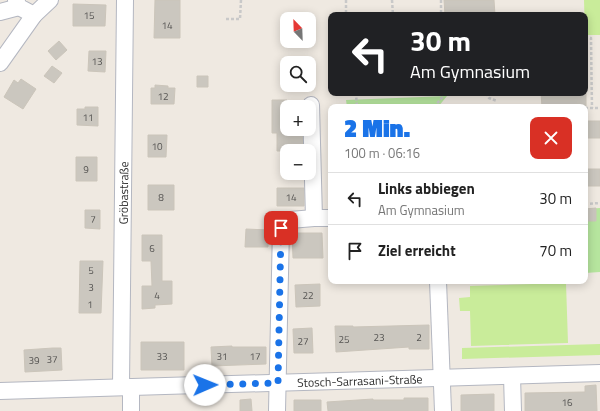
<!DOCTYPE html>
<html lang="de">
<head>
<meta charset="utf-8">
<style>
  :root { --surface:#fff; --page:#f6f6f6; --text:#222; --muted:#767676; --line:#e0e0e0; --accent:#1a73e8 }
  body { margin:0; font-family:"Titillium Web",sans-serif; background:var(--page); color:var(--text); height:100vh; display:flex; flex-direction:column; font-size:15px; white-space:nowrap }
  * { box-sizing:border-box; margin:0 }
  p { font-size:13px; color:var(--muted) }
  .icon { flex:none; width:22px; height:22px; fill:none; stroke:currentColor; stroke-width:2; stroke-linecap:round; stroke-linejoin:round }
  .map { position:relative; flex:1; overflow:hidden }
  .sheet { position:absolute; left:328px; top:104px; width:260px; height:180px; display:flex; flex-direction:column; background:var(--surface); border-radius:8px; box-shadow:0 2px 10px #0003 }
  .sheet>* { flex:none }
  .top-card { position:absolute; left:328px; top:12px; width:260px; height:84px; border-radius:8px; box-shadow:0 2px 10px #0003; background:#202124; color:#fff; overflow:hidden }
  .needle { width:26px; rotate:337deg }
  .buttons { position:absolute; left:280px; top:12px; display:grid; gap:8px }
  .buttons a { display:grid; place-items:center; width:36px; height:36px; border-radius:8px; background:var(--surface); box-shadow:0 2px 10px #0003; font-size:20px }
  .pin { position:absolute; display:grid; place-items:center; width:34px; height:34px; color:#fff; margin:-17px; border-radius:8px; box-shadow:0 2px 6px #0006 }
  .me { position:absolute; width:44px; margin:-22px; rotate:89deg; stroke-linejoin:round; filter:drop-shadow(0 0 3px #0008) }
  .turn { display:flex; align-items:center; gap:14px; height:84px; padding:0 16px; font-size:18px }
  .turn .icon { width:52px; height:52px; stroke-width:2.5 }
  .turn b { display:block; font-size:28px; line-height:34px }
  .round { display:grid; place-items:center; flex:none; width:42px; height:42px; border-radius:8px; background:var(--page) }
  .summary { display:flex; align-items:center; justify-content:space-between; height:68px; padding:0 16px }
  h1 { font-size:24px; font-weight:800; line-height:30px; color:var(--accent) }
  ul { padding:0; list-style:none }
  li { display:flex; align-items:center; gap:12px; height:52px; padding:0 16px; border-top:1px solid var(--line) }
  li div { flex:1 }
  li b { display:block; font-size:15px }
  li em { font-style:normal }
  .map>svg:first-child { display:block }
  .green { fill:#b6e59e }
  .pitch { fill:#c9ec9a }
  .building { fill:#cbc7bf; stroke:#cbc5ba }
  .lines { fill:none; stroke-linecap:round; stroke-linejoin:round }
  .street-casing { stroke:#b4b7c1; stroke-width:18 }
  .path { stroke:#c9c9c9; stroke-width:2.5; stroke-dasharray:3 2; stroke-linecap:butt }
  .street { stroke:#fff; stroke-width:16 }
  .route { stroke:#1a73e8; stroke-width:7; stroke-dasharray:0 12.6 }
  .labels { text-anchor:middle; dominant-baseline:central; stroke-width:3; stroke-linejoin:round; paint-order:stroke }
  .number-label { font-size:10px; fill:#555452 }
  .street-label { font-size:12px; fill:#2e2e2e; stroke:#fff }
</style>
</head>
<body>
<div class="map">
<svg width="600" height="411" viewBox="0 0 600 411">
  <rect width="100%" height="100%" fill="#efe9e1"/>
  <path class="green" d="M447,96L438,107H347L346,100Z
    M600,208V272L585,273V209Z"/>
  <path class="pitch" d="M584,0H600V35H585Z
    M566,283L568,343L471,346L470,311H460L459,298L470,297V286Z
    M600,344V355L462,359V348Z"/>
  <path class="building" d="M155,0H180V38H154Z
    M444,0H494L495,15H445Z
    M73,4L106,5L105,26H73Z
    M59,41L67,50L56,60L48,51Z
    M89,51H106L105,72L88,71Z
    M52,66L62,73L54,83L44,76Z
    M197,76H208V87H197Z
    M21,79L36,89L23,109L4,97L14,80L18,83Z
    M155,85L168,86V88H175L174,104H151V88H155Z
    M541,93H586V107H542Z
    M272,100H287V129H302L303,151H277V133H272Z
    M85,107H98V126L77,125V109H85Z
    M585,121H600V138H585Z
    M148,135H167L166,157H148Z
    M76,157H97V181H76Z
    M585,169H600V186H585Z
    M148,185H174V210H148Z
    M277,188H304V206H277Z
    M596,208V221H585V209Z
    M85,210H100V229L85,228Z
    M246,229L268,230V247H245Z
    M292,233H322L323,258H293Z
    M142,235H162V281H172V304L155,305V308L142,309V286H152L151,261H142Z
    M80,261H103L101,313H79Z
    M320,284V306L296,307L295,285Z
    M429,325V349H409V347L336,352L335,326H353V327Z
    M312,328L313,353H294L293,329Z
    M141,342H184V370H141Z
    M232,346V347H266V364L212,366L211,347Z
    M53,348H61L62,370L25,372L24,350Z
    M596,385L597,411H525V393L585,392V386Z
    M494,394V411H461V395Z
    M404,398H428V411H328L327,402L373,399V400H404Z
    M251,399L252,411H240V400Z
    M294,400H321V411H294Z"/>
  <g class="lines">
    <g class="street-casing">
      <g id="street">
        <path d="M16,0L19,7L34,15"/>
        <path d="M0,12L19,7"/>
        <path d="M0,63L34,15L50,0"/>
        <path d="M311,105L314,218"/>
        <path d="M438,281L443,411"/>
        <path d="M512,376L513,411"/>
        <path id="s1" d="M121,386L125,0"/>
        <path id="s2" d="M0,391L600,373"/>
        <path d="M131,411V387"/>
        <path d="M277,411L281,228L290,220L314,218H331"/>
      </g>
    </g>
    <path class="path" d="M346,0V15
      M392,0L393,15
      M441,0V15
      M226,19H240L241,0
      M585,38H591L592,108
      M331,73H328L331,75
      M355,93L356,94L357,107
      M486,93L489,98L497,101
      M434,107L446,93
      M585,108H600
      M585,204L600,203"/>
    <use href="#street" class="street"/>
  </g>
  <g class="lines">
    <path class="route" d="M205,385L278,383L281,228"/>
  </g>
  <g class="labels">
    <g class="number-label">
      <text x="89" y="15">15</text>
      <text x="167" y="25">14</text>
      <text x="97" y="61">13</text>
      <text x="163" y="96">12</text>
      <text x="88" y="117">11</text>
      <text x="157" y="146">10</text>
      <text x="86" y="169">9</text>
      <text x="161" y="197">8</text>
      <text x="291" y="197">14</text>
      <text x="93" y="219">7</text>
      <text x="152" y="248">6</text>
      <text x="91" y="270">5</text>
      <text x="91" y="287">3</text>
      <text x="157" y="295">4</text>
      <text x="308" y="295">22</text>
      <text x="90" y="304">1</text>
      <text x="379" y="337">23</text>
      <text x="419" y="337">2</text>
      <text x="344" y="339">25</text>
      <text x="303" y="341">27</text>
      <text x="162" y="356">33</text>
      <text x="222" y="356">31</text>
      <text x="255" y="356">17</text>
      <text x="52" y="359">37</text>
      <text x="34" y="360">39</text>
      <text x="567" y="402">16</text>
    </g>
    <g class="street-label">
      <text stroke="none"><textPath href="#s1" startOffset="193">Gröbastraße</textPath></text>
      <text stroke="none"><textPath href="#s2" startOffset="360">Stosch-Sarrasani-Straße</textPath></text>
    </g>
  </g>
</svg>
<div class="buttons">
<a><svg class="needle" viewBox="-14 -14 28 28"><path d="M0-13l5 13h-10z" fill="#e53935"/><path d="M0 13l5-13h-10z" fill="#767676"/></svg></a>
<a><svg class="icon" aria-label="search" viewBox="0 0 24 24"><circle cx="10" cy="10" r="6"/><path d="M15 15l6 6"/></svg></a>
<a>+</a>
<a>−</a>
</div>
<div class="pin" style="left:281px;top:228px;background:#d93025"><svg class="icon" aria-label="arrive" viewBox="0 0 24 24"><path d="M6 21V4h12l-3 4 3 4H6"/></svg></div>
<svg class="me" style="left:205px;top:385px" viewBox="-20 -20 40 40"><circle r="19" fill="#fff"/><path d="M0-13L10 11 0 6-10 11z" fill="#1a73e8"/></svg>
<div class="top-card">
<div class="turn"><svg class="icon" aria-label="left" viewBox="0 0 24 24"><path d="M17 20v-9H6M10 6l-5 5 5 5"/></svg><div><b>30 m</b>Am Gymnasium</div></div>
</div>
<section class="sheet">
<div class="summary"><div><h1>2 Min.</h1><p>100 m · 06:16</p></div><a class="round" style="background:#d93025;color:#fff"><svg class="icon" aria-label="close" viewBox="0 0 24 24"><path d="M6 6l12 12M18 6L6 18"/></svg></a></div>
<ul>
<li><svg class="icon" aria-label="left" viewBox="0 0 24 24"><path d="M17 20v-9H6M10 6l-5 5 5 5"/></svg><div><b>Links abbiegen</b><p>Am Gymnasium</p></div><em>30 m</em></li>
<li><svg class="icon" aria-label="arrive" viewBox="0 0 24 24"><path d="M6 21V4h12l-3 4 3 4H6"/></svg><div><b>Ziel erreicht</b></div><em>70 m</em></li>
</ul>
</section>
</div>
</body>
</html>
